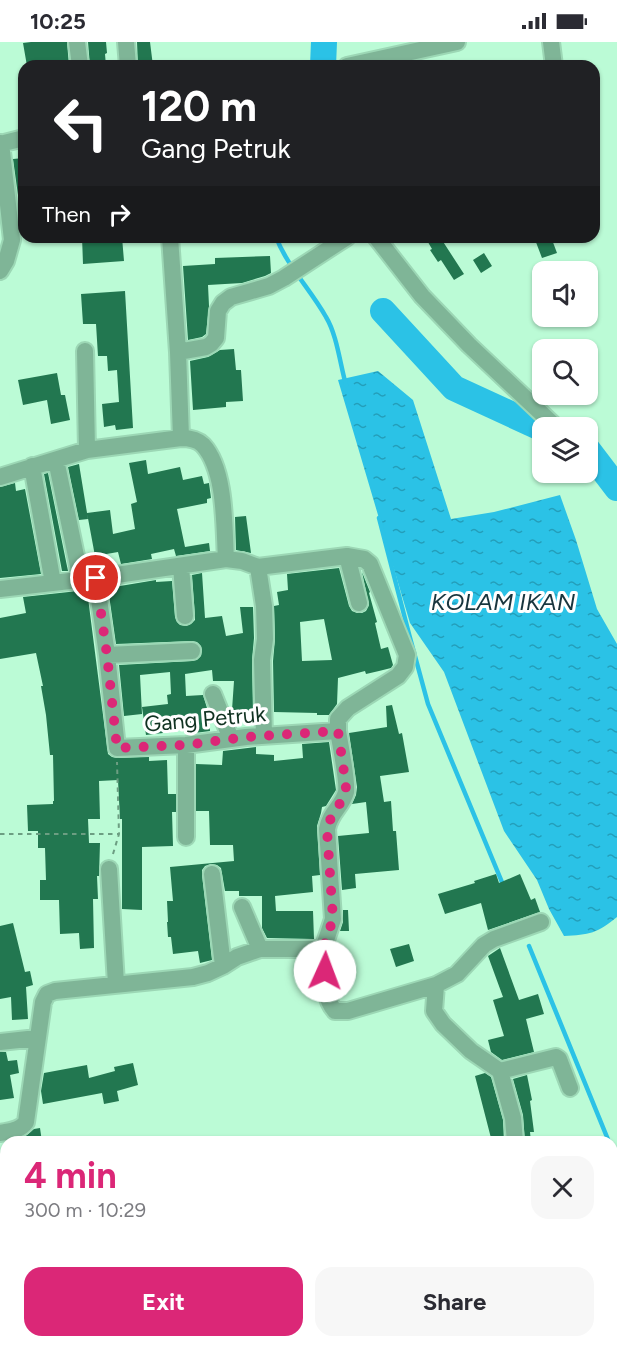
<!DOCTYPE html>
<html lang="en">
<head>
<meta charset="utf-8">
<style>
  :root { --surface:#fff; --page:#f7f7f7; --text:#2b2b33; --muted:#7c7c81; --accent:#db2777 }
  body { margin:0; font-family:Figtree,sans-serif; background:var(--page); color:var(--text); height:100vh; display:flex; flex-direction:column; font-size:22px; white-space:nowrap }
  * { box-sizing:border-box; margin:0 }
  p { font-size:20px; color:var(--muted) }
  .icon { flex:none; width:33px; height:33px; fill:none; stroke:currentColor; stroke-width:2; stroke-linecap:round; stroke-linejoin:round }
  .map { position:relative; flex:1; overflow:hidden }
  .drawer { position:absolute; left:0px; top:1094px; width:618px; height:212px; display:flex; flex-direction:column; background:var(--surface); border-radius:18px 18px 0 0; box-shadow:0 2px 4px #0004 }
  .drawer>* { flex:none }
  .hud { position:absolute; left:18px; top:18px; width:582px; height:183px; border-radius:18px; box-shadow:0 2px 4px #0004; background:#202124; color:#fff; overflow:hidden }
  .tools { position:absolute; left:532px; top:219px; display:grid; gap:12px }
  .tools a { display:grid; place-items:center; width:66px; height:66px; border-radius:12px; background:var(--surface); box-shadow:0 2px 4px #0004; font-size:30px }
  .pin { position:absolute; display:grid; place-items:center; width:51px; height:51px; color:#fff; margin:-26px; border:3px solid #fff; border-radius:50%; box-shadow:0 2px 6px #0007 }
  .me { position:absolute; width:66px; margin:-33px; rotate:2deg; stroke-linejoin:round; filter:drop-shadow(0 0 4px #0008) }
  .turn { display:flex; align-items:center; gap:21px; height:126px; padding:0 24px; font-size:27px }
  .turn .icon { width:78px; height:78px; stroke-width:2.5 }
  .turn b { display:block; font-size:42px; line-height:51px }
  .then { display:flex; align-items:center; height:57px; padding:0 24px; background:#0003; gap:12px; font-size:22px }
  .round { display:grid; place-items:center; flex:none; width:63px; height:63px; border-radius:18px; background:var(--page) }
  .head { display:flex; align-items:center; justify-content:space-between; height:102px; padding:0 24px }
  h1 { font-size:36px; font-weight:700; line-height:45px; color:var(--accent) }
  .primary-button { display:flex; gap:12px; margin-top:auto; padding:12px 24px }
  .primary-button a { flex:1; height:69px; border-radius:18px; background:var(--accent); color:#fff; font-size:24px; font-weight:700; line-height:69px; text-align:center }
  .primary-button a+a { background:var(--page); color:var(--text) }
  .status { display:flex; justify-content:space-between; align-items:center; height:42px; padding:0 30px; background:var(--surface); direction:ltr }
  .status svg { height:16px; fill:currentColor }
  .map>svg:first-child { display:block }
  .water { fill:url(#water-ripples) }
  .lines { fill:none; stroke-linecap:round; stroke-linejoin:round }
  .stream { stroke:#2bc2e6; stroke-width:4.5 }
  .river { stroke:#2bc2e6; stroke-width:26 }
  .building { fill:#227750; fill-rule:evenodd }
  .minor-casing { stroke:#9cd7b5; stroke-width:20 }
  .path { stroke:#6c9e82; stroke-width:2; stroke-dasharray:4.5 4.5; stroke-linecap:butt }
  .minor { stroke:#7fb597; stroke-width:16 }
  .route { stroke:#db2777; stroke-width:10; stroke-dasharray:0 18 }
  .labels { text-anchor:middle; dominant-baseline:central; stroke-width:6; stroke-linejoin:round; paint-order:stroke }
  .street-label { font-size:22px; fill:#103221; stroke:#fff }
  .water-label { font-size:24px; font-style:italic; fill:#18353e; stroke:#fff }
</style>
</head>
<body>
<div class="status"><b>10:25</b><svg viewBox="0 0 49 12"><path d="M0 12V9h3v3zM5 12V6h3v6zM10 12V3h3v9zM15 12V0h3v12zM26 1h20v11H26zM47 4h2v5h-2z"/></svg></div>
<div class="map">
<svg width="617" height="1304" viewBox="0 0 617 1304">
  <defs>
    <pattern id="water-ripples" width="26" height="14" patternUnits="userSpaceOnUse" patternTransform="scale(1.5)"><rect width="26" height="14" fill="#2bc2e6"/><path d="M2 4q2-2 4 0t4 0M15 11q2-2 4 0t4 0" fill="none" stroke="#239eba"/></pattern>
  </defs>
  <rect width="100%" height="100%" fill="#bbfbd6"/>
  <path class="water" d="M378,329L413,358L451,477L494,470L560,453L576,498L597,567L617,602V875C598,891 589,893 564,894L549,867L537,838L504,789L444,630L410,581L338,338Z"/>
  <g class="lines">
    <path class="stream" d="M276,195C287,224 311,248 326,275C337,293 340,322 346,343
      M379,476L409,592L428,662L504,845
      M529,904L609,1100
      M612,1107L617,1119"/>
    <path class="river" d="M323,24L324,0
      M383,269L454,346L543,387
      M588,408L617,446"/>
  </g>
  <path class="building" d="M31,0H67L69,24H27L23,1Z
    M88,0H106L107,11L105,12L106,24H90Z
    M137,0H150L153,24H138Z
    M24,116V152L18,153L13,117Z
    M82,195H122L124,219L83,222Z
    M425,195H440L464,232L454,238L441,218L438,220L430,208L432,207Z
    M534,195H551L557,211L542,216Z
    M484,211L492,224L481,231L473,218Z
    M270,214L271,231L265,234L242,241L208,243L209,264L206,292L202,295L188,298L183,224L215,222V216Z
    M125,249L133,386L116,388L115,383L104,385L102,362L119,360L117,328L108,329L107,314H98L96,282H83L81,252Z
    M234,307L236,328H241L243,359L226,360V365L193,368L190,319L208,315L220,308Z
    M57,331L61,353H65L70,378L51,382L47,358L23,363L18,338Z
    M146,418L148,432L180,425L183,438L202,434L204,442L209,441L211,456L207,457V461L177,467L185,505L209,501L210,509L176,514L174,507L151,512L152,517L121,522L118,510L95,514L87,471L110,468L113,492L135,487L131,462L137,460L129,421Z
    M79,422L88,477L79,478L68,425Z
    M48,431L68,529H62L44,432Z
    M15,441L16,449L25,447L41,532L0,536V445Z
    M246,474L251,511L236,508L235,475Z
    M339,526L349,564L352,569L357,571H362L366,569L369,563L362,530L370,550L369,551L377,580L375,581L381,607L388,605L393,623L391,626L379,629L366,632L365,629L338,636L337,662L329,673H317V671L274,670L273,619L275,597L274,564L279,563L277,550L288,548L287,532ZM324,577L332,618L302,619L300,580Z
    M202,531L205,576L222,574L226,594L243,591L240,565H253L254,596L252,618L253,672H251V669L232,668L234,639H213L212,628L185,632L186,654L203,653L207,666L210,689L187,692L186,686L163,688V691L146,693L142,665L168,662L167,653L171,652L170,630L140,633L142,672L124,674L119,623L192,619L197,618L201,614L202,608L201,604L197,600L192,599L116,602L108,546L156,538V540L172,539L175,575L177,580L180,583L186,584L191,582L195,578V574L192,533Z
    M87,548L108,712L112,715L117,716L149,715V719L167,718L168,752H176V770H172L173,804L142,805V868L122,867V777H120L118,738L99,739L100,777H88L89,801H100L99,834H97L98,857H93L94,906L80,907L79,891L60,892L59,858H40V838H46L45,806H38V789H28L27,763L53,762V759H54L53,713H50L46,673L41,644H43L36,611L0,617V576L26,571L23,555Z
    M392,663L399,692L402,691L409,730L380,734L384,760L391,759L393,789H396L399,828L355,832L356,846L342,848L338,794L369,791L366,760L352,762L356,753L357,745L349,691L387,685L386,664Z
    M329,700L336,748L326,764L322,765L321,771L317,784L320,833L312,834L313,850L275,854L276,869H313L314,897L267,896L262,886V854H239V849H225L221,826L217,823L211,822L205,824L202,828V833L212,918L200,921L198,909L173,912L171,895H168L167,880H168L167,859H173L170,825L234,819L233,803H210L209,769H196V722L222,723L223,709L256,705V712L274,713V719L303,716L302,702Z
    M496,832L499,841L520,832L531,858L535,856L540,870L488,888L481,861L445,872L438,852L475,841L474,839Z
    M343,868H348L349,889H340L343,880Z
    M13,881L25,930L30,929L33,943L26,945L28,977L12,978L11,955L0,957V884Z
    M409,902L414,919L396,925L390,907Z
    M500,906L519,958L538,952L544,972L526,977L534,1010L502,1018L491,1010L488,998L504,994L493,958L503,955L488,914Z
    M0,1010H6L8,1019L17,1018L19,1031L10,1033L14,1056L0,1058Z
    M133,1021L138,1043L117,1049L119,1059L104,1062L102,1051L43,1062L41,1049L44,1031L87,1023L89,1036L115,1029L114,1025Z
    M485,1031L491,1035L503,1078L504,1100H492L475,1034Z
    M527,1033L532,1058L530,1059L534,1090H530L531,1100H525L523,1073L513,1037Z
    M40,1086L42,1100H21V1097L27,1093L34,1087Z"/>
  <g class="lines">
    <g class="minor-casing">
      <path id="minor" d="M77,0L80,24
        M126,0L128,24
        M551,0L554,24
        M347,24L457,0
        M0,102L24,96
        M376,195L422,254L469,303L557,386
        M0,229L6,219L12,198L1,101
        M85,309L87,408
        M178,310L206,305L211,302L216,296L218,269L223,261L231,255L269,244L284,236L347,195
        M181,396C188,396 197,397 203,403C226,428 224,485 226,517L242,519L258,525L347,514L364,517L370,522L407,613L405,625L398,634L348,666L338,677V689
        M56,418L81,538
        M32,424L53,541
        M0,435L87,408L181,396L178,310L170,195
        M347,514L359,561
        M181,524L185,574
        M258,525L264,564L265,597L262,618L264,694
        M96,536L226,517
        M0,547L96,536L107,613L117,706L186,703L246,695L338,689C340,701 348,741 346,750C342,765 330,770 327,787L333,877L323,907
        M107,613L192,609
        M213,652L231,697
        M186,795V703
        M109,827L116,942
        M212,832L223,924
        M242,865L260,907
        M436,943L434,969L443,982L471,1009L500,1029L556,1015L559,1017L570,1046
        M0,1000L37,996
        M500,1029L513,1076L515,1100
        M0,1091C9,1089 20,1089 26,1080L43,960L47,952L55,949L193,935L208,931L223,924L237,915L260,907H323C324,925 322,955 335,969H348L436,943L457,932L484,903L494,897L541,880"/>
    </g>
    <path class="path" d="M0,792H119
      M113,812L119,792L117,720
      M540,1100L580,1096"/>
    <use href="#minor" class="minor"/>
  </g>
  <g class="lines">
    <path class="route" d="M96,536L107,613L117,706L186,703L246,695L338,689L346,744C345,761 330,770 327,788L333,877L323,907L325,929"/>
  </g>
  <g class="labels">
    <g class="street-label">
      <text transform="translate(205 677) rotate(-5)">Gang Petruk</text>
    </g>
    <g class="water-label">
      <text x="503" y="559">KOLAM IKAN</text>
    </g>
  </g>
</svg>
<div class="tools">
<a><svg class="icon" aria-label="sound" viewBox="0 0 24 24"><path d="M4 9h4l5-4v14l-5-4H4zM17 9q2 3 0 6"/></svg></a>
<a><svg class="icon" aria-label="search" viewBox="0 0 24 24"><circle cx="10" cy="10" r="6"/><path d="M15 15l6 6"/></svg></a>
<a><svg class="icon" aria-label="layers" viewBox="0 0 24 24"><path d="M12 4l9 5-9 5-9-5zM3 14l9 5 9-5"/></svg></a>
</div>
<div class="pin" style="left:96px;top:536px;background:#d93025"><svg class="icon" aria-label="arrive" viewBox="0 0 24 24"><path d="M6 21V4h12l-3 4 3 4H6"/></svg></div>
<svg class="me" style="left:325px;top:929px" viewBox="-20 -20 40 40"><circle r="19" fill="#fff"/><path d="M0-13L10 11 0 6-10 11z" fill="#db2777"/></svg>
<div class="hud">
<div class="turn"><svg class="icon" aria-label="left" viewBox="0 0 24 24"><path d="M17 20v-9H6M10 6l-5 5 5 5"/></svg><div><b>120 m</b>Gang Petruk</div></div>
<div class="then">Then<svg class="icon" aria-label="right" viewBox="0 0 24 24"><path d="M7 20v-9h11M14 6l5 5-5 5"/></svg></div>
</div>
<section class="drawer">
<div class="head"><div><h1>4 min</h1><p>300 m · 10:29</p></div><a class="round"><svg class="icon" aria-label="close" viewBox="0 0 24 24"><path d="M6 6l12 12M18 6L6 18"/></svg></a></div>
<div class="primary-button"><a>Exit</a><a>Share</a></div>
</section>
</div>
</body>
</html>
